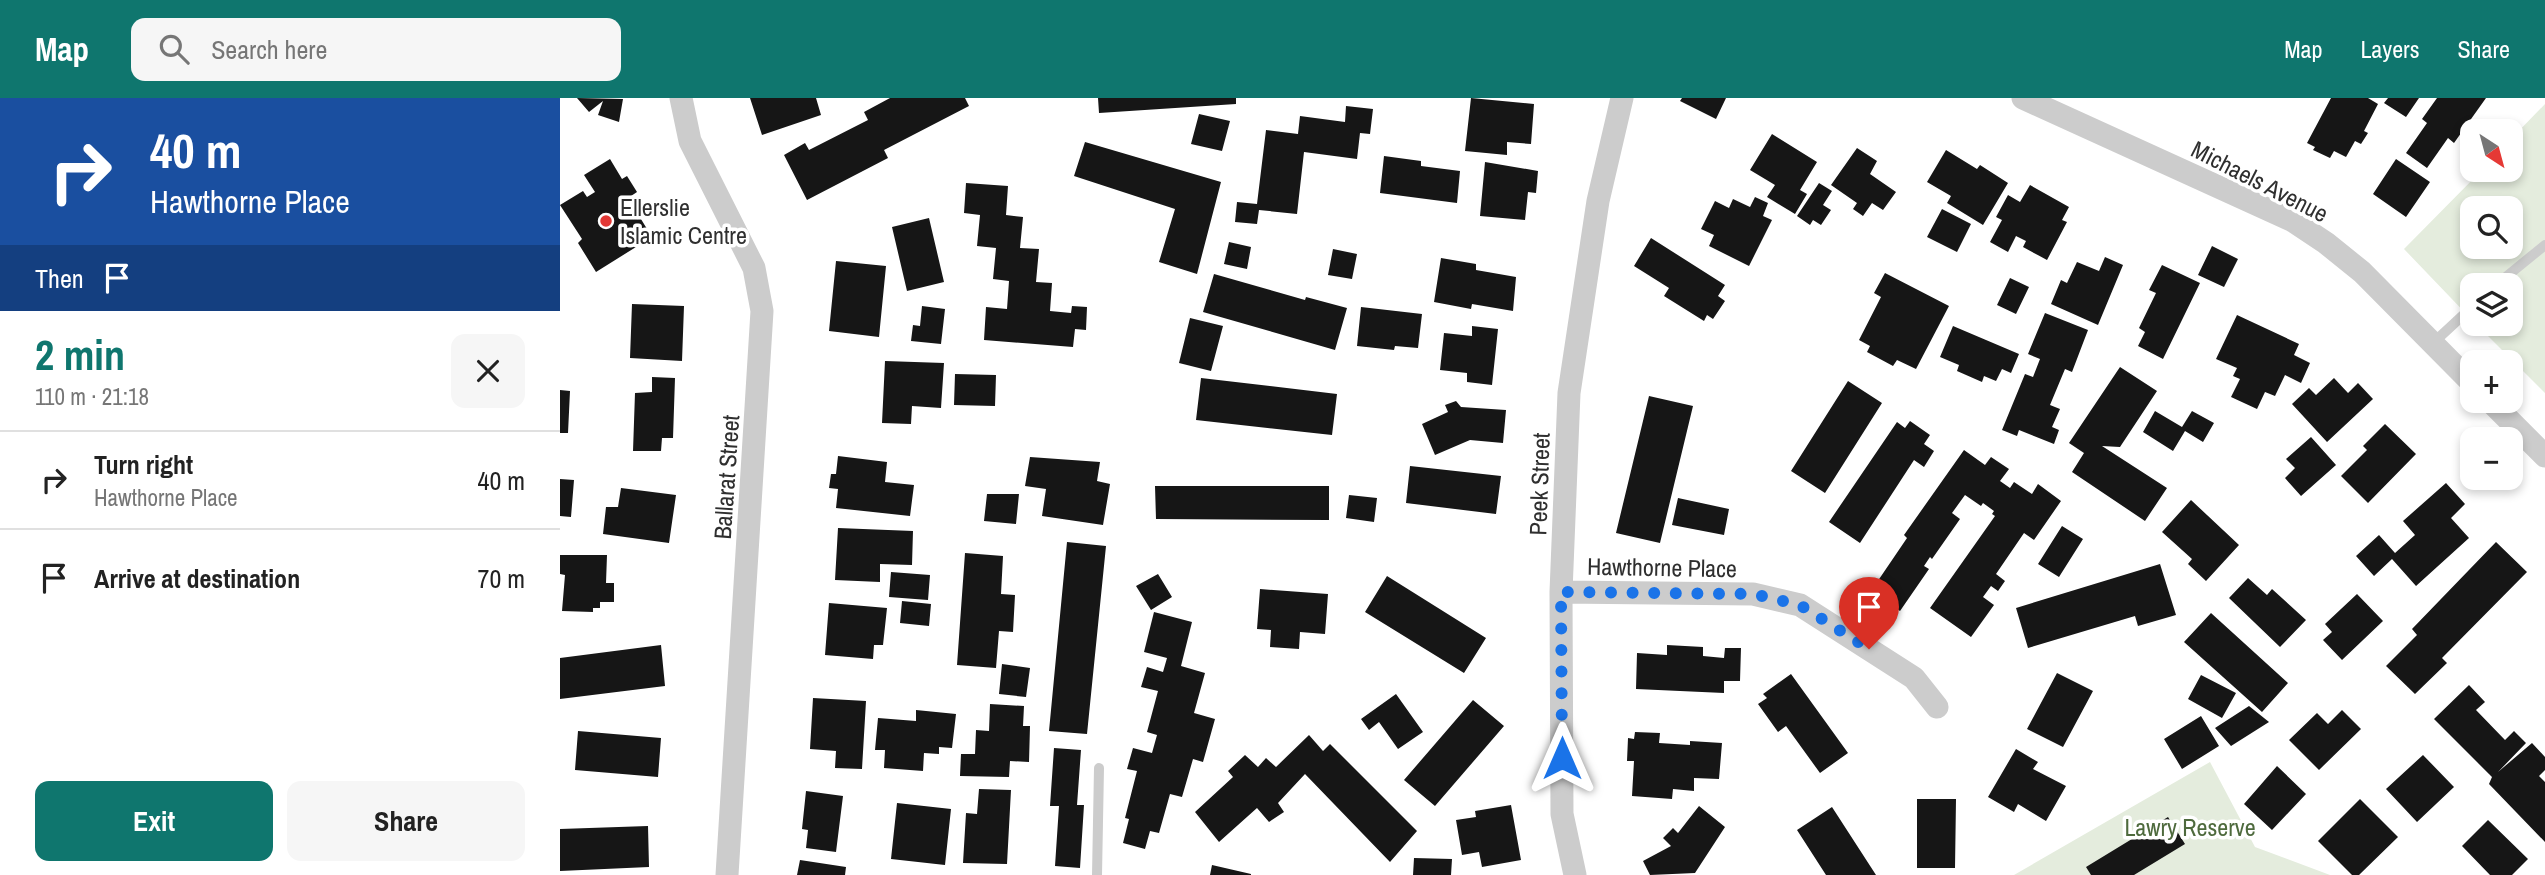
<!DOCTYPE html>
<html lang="en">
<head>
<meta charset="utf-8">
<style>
  :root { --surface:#fff; --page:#f6f6f6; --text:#222; --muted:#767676; --line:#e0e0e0; --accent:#0f766e }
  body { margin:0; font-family:"Archivo Narrow",sans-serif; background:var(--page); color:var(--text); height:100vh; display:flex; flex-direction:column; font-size:26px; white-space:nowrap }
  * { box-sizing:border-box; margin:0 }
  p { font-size:23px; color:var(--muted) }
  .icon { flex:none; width:38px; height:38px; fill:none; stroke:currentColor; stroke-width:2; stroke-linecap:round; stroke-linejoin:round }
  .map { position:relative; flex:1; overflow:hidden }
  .drawer { display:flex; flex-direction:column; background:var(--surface); width:560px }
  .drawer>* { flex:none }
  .banner { background:#1a4fa0; color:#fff; overflow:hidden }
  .needle { width:46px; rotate:144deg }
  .controls { position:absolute; left:1900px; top:21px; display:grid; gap:14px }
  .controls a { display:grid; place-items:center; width:63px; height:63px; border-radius:14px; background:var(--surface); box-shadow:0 4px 10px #0003; font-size:35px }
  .pin { position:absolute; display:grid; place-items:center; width:60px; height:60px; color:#fff; margin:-72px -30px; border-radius:50% 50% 50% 0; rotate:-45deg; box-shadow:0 0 7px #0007 }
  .pin .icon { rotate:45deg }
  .me { position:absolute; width:77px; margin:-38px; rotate:0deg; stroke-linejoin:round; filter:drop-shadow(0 0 5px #0008) }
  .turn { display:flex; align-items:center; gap:24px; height:147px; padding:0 35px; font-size:32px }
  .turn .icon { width:91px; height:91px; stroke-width:2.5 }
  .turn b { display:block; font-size:49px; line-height:60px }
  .then { display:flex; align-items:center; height:66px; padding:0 35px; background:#0003; gap:14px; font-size:26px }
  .round { display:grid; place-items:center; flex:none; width:74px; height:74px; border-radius:14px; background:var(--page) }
  .summary { display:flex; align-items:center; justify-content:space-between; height:119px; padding:0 35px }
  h1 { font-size:42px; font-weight:800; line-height:52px; color:var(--accent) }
  .primary-button { display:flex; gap:14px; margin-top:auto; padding:14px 35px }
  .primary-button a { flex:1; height:80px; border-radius:14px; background:var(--accent); color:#fff; font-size:28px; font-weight:800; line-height:80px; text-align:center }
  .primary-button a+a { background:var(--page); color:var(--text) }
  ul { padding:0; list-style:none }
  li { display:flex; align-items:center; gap:21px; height:98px; padding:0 35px; border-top:2px solid var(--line) }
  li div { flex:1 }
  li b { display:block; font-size:26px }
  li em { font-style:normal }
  header { display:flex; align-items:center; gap:42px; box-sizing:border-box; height:98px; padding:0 35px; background:var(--accent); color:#fff }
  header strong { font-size:33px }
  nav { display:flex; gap:38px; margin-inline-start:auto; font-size:24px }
  .search { width:490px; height:63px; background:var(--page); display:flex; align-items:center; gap:18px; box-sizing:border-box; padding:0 24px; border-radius:14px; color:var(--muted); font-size:26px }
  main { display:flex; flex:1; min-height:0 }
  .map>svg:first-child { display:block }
  .green { fill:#e4ecdd; fill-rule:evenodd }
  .building { fill:#161616 }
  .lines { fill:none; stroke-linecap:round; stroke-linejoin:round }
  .lane { stroke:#ccc; stroke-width:10 }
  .street { stroke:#ccc; stroke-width:23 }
  .route { stroke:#1a73e8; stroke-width:12; stroke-dasharray:0 21.6 }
  .poi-dot { fill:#e23835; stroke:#fff; stroke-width:2.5 }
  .labels { text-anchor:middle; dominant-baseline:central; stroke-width:7; stroke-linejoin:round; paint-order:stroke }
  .street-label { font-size:24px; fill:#2f2f2f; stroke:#fff }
  .poi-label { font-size:24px; fill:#2f2f2f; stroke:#fff; text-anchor:start }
  .park-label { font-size:24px; fill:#4e6a3d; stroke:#fff }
</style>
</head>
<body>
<header>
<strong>Map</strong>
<div class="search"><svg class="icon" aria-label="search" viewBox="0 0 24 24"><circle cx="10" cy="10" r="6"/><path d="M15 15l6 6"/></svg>Search here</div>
<nav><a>Map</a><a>Layers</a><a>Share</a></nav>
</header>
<main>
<section class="drawer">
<div class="banner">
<div class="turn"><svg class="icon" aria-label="right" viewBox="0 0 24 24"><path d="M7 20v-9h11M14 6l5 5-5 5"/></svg><div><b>40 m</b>Hawthorne Place</div></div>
<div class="then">Then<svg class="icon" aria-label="arrive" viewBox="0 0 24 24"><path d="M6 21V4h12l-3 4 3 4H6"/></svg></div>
</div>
<div class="summary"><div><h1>2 min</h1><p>110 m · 21:18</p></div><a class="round"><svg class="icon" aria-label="close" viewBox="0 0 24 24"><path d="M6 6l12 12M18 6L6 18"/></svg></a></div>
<ul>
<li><svg class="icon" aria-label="right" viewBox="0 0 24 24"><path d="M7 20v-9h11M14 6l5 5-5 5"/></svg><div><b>Turn right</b><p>Hawthorne Place</p></div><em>40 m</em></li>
<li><svg class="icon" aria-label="arrive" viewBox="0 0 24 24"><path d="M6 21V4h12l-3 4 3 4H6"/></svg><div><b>Arrive at destination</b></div><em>70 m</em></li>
</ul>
<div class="primary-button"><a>Exit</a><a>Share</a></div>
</section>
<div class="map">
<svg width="1985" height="777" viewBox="0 0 1985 777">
  <rect width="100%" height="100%" fill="#fff"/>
  <path class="green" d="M1985,6V295L1916,226H1951V187H1913V223L1844,151L1922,72H1951V41ZM1913,110H1951V149H1913Z
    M1650,664L1695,749L1770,777H1454Z"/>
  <path class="building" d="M17,0L63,1L59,24L38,17L43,3L29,14Z
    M190,0H256L261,17L202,37Z
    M330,0H405L409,8L324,52L328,60L247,102L224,57L245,45L249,52L308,22L304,14Z
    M538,0H676V6L539,15Z
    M911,0L974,6L971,46L947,44V57L905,53Z
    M1122,0H1166L1156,21L1120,3Z
    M1771,0H1808L1818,6L1804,33L1808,35L1801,46L1795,43L1786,59L1774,53L1770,60L1753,52L1755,49L1747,45Z
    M1828,0H1859L1846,19L1824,5Z
    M1877,0H1926L1894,45L1888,40L1867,70L1846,55L1867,25L1862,21Z
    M786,8L813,11L810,36L800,35L797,61L744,54L737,116L699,112L697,126L675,124L677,104L697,106L706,32L738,36L740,18L785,24Z
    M639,16L670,23L662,53L631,46Z
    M1212,36L1257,64L1240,92L1247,96L1235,116L1207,99L1215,87L1190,72Z
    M525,44L661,84L637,176L599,164L615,111L514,78Z
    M1297,50L1317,63L1310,76L1336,94L1323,112L1312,105L1303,118L1293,111L1297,105L1271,87Z
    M1386,52L1417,71L1420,67L1448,85L1423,127L1387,105L1391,98L1367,84Z
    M824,58L861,63V68L900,73L897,105L820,95Z
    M50,61L62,81L67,78L77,94L68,100L92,139L36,174L18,145L22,141L0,107L23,93L27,99L35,94L24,77Z
    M1836,61L1870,84L1846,119L1813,96Z
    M925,64L978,73L976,95L968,94L965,122L920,118Z
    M406,85L448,88L446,117L463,119L460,150L479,151L476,184L492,185L490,213L511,215L512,208L527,209L526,232L515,231L513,249L424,242L426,209L447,211L449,183L433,181L436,150L417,148L420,117L404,115Z
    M1259,85L1272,93L1263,107L1271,112L1261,127L1253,122L1250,127L1237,118Z
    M1470,87L1509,109L1502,122L1507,124L1487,162L1463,149L1466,143L1456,138L1448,154L1430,144L1442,122L1436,119L1448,97L1460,104Z
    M1195,99L1208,105L1203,118L1212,122L1189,168L1149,148L1154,137L1141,131L1155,103L1169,110L1173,101L1190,109Z
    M1382,111L1411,126L1397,154L1367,139Z
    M369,120L384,184L347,193L332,129Z
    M1091,140L1165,187L1158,198L1165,203L1153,221L1147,217L1144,223L1104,198L1109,190L1074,168Z
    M669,144L691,149L687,171L664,166Z
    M1652,148L1678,161L1664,189L1638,177Z
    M773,151L797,156L792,181L768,177Z
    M1545,159L1563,167L1538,227L1491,206L1501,182L1507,185L1517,164L1539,173Z
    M881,160L916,166V172L956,179L953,213L912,206L911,211L874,204Z
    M276,163L326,168L319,239L269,233Z
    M1602,167L1640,185L1603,261L1578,248L1585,234L1579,230L1596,195L1589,192Z
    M1325,175L1389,208L1356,271L1337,262L1333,268L1307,254L1310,248L1299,242L1321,199L1314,195Z
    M654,176L745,202L746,199L787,210L775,252L643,214Z
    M1450,180L1469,189L1456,216L1437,207Z
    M72,206L124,208L122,263L70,260Z
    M362,208L385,211L381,246L351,243L353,227L360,228Z
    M801,209L862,216L858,250L835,248L834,252L797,248Z
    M1485,215L1528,232L1512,274L1505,271L1490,307L1500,311L1492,329L1499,332L1494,346L1459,332L1457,338L1442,332L1465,276L1473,279L1480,261L1468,256Z
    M1677,217L1739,246L1734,257L1750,265L1741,285L1725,277L1715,298L1705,294L1697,311L1671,299L1680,281L1673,278L1677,270L1656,261Z
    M630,220L663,228L651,273L619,265Z
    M912,228L938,231L932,287L907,284V275L880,272L884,235L912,238Z
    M1393,228L1459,256L1451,275L1442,271L1436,283L1424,278L1422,284L1397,273L1399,267L1380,259Z
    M325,263L384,265L381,310L352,308L351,326L322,325Z
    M1560,269L1597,293L1560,349L1542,348L1607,390L1585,423L1512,374L1524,355L1509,345Z
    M395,276L436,277L435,308L394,307Z
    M92,279L115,280L113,340H102L101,353H73L75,295L92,294Z
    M641,280L777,296L772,337L636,322Z
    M1774,280L1788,295L1798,285L1813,301L1767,344L1732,306L1749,290L1756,297Z
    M1288,283L1322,305L1265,395L1231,373Z
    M0,292L10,293L8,335H0Z
    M1089,298L1133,308L1100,445L1056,435Z
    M896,303L901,309L946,312L943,345L910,342L875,357L862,326L888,314L885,307Z
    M1595,313L1622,329L1632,313L1654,325L1643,344L1625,333L1613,353L1583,334Z
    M1350,323L1370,337L1364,346L1374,353L1364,369L1354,362L1300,445L1269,424L1337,324L1345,330Z
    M1825,326L1856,356L1808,405L1781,378L1807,352L1803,348Z
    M1751,339L1776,367L1741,398L1725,380L1735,370L1726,361Z
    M1404,352L1425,367L1431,359L1449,371L1440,383L1450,390L1454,384L1472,396L1478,386L1501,403L1474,442L1464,435L1436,476L1445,483L1438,493L1431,488L1423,499L1434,507L1411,539L1370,510L1435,418L1432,416L1434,413L1423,405L1421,408L1405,397L1392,415L1400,421L1372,461L1370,459L1364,468L1369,471L1340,513L1311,493L1347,440L1344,437Z
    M278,358L327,364L325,384L354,387L350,418L276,410L278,391L269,390L271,376H276Z
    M470,359L540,364L537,383L550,386L543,427L482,418L486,391L465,388Z
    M850,368L941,378L936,416L846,405Z
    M0,381L14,382L11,419L0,418Z
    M1886,385L1905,406L1891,420L1909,440L1856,488L1832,461L1814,478L1796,458L1819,437L1835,455L1855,437L1843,423Z
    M595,388H769V422L596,421Z
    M61,390L116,397L109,445L43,436L46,409H58Z
    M427,396H459L456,426L424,423Z
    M789,397L817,400L814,424L786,420Z
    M1118,400L1169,411L1164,437L1112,427Z
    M1631,402L1679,447L1646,483L1628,466L1632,461L1602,434Z
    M1502,428L1523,441L1499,479L1478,466Z
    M278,430L353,433L352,467L320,466V484L275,482Z
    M507,444L546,448L527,636L489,633Z
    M1936,444L1967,474L1882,560L1887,565L1855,596L1826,568L1857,537L1852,531Z
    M405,455L443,458L441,496L455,497L453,534L439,533L436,570L397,567Z
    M0,457H47L46,485H54V504H40V510H33V514L2,513L5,477L0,476Z
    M1600,466L1616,517L1578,528L1575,518L1468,550L1456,510Z
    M331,474L370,477L368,502L329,499Z
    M598,476L612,499L591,512L576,488Z
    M827,478L926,540L904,575L805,514Z
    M1688,480L1707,497L1712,491L1746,522L1720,549L1669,500Z
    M700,491L768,496L765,536L740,534L739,551L710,549L711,532L697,531Z
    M1797,496L1823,523L1782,562L1763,542L1772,534L1765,526Z
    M342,503L371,506L369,528L340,525Z
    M269,505L327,510L323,547H314L313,561L265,557Z
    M594,514L632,524L621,568L645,575L634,615L655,621L643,664L633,661L622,699L610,696L599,735L590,733L585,751L563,745L569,721L565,720L577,673L567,671L573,650L592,655L597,637L587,634L598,593L581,589L587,569L603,574L607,560L584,554Z
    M1651,515L1728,585L1702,614L1624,544Z
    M101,547L105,588L0,601V560Z
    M1107,547L1143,549V558L1164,560L1165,550H1181L1180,583H1164V595L1076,591L1077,555L1107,557Z
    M442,566L470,570L466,599L439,596Z
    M1497,575L1533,593L1503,649L1467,631Z
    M1231,576L1288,655L1260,675L1226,628L1218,634L1198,606L1207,600L1203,596Z
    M1641,577L1676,595L1662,620L1628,601Z
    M1909,587L1925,604L1916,612L1945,642L1954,633L1966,645L1938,674L1972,645L1985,659V672L1979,678L1985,684V744L1929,686L1932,679L1874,621Z
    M836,596L863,634L838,651L819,624L809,632L801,621Z
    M253,600L306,603L302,671L275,670L276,653L250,651Z
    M913,602L944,628L875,708L844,682Z
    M430,606L464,608L463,628H470L469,664L450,663L449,679L400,678L401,656H415L416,632L429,633Z
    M1689,608L1709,624L1671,648L1655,630Z
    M356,612L396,616L392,650L379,649V656L364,655L363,673L324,670L325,652H315L318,620L356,623Z
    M1782,612L1801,631L1759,672L1729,642L1757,615L1768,626Z
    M1641,618L1659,648L1622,671L1604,641Z
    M18,633L101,640L98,679L15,672Z
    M1075,634L1100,635L1099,645L1130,647V643L1162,645L1159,681L1134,680V693L1113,691L1112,701L1072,698L1074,663H1067L1068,640L1074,641Z
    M749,637L763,653L770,646L857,733L830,764L745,676L718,705L724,714L709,724L697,710L659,744L635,714L673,679L668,673L685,657L698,669L706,660L716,669Z
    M494,650L521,652L517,707H524L520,770L495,768L499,708H490Z
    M1456,651L1478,664L1473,671L1506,688L1486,723L1458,706L1454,714L1428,699Z
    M1863,657L1894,689L1857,724L1826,691Z
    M1717,668L1746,696L1712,732L1684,706Z
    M419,691L451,692L447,766L403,765L406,715L417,716Z
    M246,693L283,698L276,754L246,750L248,732L242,731Z
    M1357,701H1396L1395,770H1357Z
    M1800,701L1838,739L1799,777H1792L1758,743Z
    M337,705L391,711L385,767L331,761Z
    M951,707L961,762L922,769L919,754L902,757L896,722L916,719L915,713Z
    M1139,708L1165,729L1135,775L1090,777L1083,763L1111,748L1103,740L1113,730L1118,735Z
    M1272,709L1316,777H1266L1237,732Z
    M1608,719L1625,746L1574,777H1531L1526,769Z
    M1928,722L1968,761L1952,777H1930L1902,748Z
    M88,728L89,769L0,773V731Z
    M854,760L892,761L891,777H853Z
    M240,762L286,769L285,777H237Z
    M652,767L691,776V777H650Z"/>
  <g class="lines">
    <path class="lane" d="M1936,187L1985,147
      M1872,246L1913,208
      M537,777L539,670"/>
    <path class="street" d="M121,0L130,43L194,170L202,213L167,777
      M1463,0L1733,123L1766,145L1802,174L1913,286
      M1930,303L1985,358
      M1001,494L1193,496L1240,507L1354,580L1377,609
      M1015,777L1002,716L1001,494L1009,295L1038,103L1062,0"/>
  </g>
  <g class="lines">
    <path class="route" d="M1002,660L1001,494L1193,496L1240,507L1309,551"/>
  </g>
  <circle class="poi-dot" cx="46" cy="123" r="7"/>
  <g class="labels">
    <g class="street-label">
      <text transform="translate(1700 83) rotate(27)">Michaels Avenue</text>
      <text transform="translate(166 379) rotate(-86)">Ballarat Street</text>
      <text transform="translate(979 386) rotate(-88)">Peek Street</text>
      <text transform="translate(1102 469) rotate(1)">Hawthorne Place</text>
    </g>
    <g class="poi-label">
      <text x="60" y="109">Ellerslie<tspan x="60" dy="28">Islamic Centre</tspan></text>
    </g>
    <g class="park-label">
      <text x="1630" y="729">Lawry Reserve</text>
    </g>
  </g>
</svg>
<div class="controls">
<a><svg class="needle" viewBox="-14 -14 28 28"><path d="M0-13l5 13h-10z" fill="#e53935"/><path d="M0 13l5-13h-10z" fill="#767676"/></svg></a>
<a><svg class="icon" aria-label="search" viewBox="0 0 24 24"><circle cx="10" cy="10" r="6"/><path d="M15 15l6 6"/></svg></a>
<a><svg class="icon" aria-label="layers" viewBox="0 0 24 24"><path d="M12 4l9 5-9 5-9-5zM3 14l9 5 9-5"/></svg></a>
<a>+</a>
<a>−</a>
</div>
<div class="pin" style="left:1309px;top:551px;background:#d93025"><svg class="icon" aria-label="arrive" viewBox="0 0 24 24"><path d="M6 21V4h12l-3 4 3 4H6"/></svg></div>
<svg class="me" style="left:1002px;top:660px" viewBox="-20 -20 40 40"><path d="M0-17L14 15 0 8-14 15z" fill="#1a73e8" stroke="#fff" stroke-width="4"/></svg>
</div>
</main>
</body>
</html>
